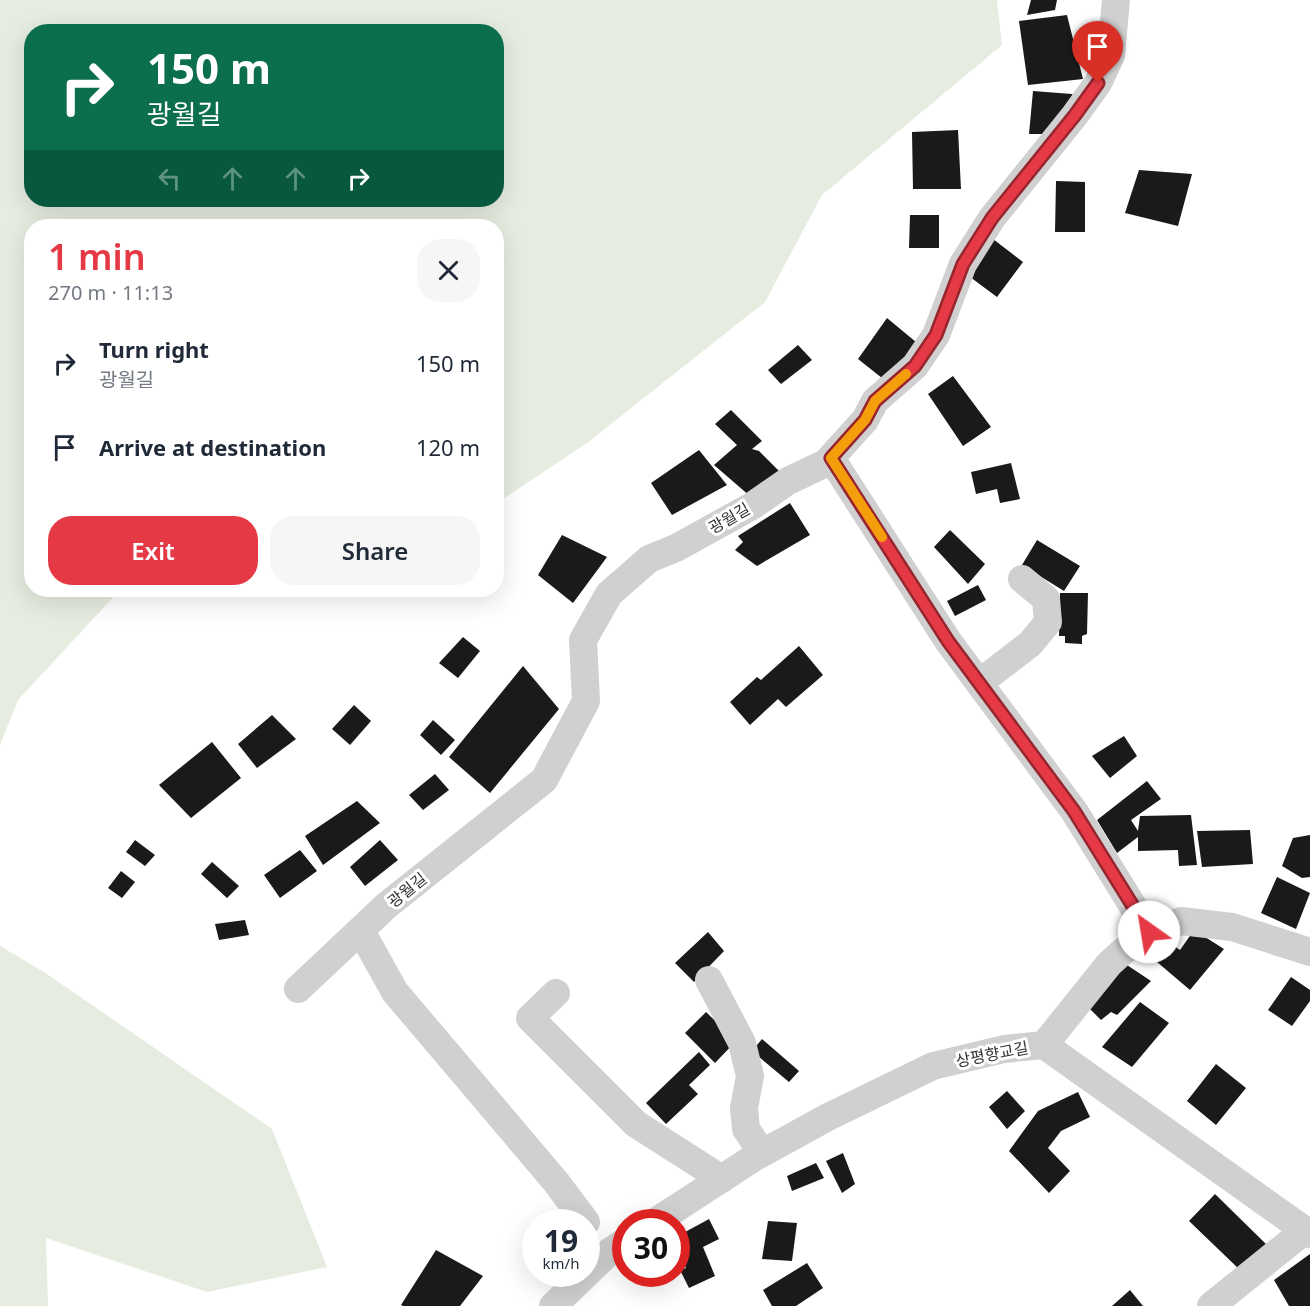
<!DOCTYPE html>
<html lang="en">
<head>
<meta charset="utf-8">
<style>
  :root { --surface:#fff; --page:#f6f6f7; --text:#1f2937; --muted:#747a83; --accent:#e63946 }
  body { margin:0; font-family:"Noto Sans","Noto Sans KR",sans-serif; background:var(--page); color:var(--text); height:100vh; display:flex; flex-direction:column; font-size:22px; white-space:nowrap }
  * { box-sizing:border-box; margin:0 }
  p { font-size:20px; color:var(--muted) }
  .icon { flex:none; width:33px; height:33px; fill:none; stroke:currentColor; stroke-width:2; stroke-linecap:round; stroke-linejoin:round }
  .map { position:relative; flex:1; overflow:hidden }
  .sheet { position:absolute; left:24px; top:219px; width:480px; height:378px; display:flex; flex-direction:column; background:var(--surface); border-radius:24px; box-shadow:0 6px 24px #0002 }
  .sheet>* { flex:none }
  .banner { position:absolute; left:24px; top:24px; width:480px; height:183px; border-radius:24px; box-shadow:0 6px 24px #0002; background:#0b6e4f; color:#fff; overflow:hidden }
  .speed { position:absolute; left:522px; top:1209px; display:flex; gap:12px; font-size:30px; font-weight:700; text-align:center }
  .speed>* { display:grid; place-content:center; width:78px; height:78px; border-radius:50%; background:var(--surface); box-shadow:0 6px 24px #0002; line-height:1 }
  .speed small { font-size:15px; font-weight:400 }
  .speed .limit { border:9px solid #d22; background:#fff; color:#111 }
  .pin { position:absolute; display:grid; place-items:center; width:51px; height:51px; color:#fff; margin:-62px -26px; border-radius:50% 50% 50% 0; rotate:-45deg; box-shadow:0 0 6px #0007 }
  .pin .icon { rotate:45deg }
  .me { position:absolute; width:66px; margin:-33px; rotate:328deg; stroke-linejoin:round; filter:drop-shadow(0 0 4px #0008) }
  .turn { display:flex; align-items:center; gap:21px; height:126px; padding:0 24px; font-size:27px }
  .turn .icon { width:78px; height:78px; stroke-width:2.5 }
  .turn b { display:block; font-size:42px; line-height:51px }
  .lanes { display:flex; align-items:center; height:57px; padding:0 24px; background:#0003; justify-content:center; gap:30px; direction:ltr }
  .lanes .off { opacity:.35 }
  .round { display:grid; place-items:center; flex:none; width:63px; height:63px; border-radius:24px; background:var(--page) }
  .overview { display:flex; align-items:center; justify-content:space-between; height:102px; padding:0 24px }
  h1 { font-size:36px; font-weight:600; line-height:45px; color:var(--accent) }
  .action { display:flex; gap:12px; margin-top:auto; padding:12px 24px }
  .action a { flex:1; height:69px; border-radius:24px; background:var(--accent); color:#fff; font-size:24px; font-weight:600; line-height:69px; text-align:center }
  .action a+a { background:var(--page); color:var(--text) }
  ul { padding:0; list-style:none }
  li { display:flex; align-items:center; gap:18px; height:84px; padding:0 24px }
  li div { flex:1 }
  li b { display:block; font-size:22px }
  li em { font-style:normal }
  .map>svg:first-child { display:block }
  .green { fill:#e6ecdf; fill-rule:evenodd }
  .building { fill:#1a1a1a }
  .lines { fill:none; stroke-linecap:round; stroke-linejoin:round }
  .minor { stroke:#d0d0d0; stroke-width:28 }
  .route-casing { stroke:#96252e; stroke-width:15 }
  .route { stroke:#e63946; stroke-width:10 }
  .slow { stroke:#f59e0b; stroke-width:10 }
  .labels { text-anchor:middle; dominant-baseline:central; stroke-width:6; stroke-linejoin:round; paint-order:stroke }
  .street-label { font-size:16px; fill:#333; stroke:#fff }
</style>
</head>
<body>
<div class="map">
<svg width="1310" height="1306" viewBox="0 0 1310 1306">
  <rect width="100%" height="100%" fill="#fff"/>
  <path class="green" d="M0,0H997L1002,45L822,195L765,302L587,443L497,503L496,226H32V590H120L18,700L0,745ZM32,32H496V200H32Z
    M0,946L44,972L272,1129L327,1267L207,1292L46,1238L48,1306H0Z"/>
  <path class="building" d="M1031,0H1057L1055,10L1027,15Z
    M1067,15L1083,79L1028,85L1019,21Z
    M1033,91L1072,94L1074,96L1047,134H1029Z
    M958,130L961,189H913L912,132Z
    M1139,170L1192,174L1178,226L1125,213Z
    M1056,181L1085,182V232H1055Z
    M910,215H939V248H909Z
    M993,239L1023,262L997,297L966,274Z
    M887,318L916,342L887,382L858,359Z
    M798,345L812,360L781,384L768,370Z
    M953,376L991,427L963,446L928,394Z
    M731,410L762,441L752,449L759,451L784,476L751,497L714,465L737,445L715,424Z
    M699,450L727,485L672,515L651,483Z
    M1011,463L1020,499L1000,503L997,489L976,494L971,472Z
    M790,503L810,535L757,566L735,550L743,542L738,536Z
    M950,530L985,564L968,584L934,547Z
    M562,535L607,557L573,603L538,575Z
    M1037,540L1080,566L1064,591L1022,565Z
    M978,585L986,600L955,616L947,601Z
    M1060,593H1088L1087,634L1082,636V644L1065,643V636H1059Z
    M463,637L480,651L458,678L439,663Z
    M799,646L823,675L786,707L778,699L750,725L730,702L757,677L761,680Z
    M523,666L559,709L490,793L449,757Z
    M354,705L371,721L350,745L332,729Z
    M272,715L296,739L257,768L238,744Z
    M433,720L455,740L441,755L420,735Z
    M1124,736L1137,756L1110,778L1092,756Z
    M212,742L241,778L191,818L159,785Z
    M435,774L449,790L423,810L409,795Z
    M1147,781L1161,799L1131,820L1138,831L1140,816L1191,815L1197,865L1179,866L1178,850L1138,851V837L1117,853L1097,820Z
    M357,801L380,823L323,865L305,836Z
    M1250,830L1253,864L1202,867L1197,831Z
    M1310,835V877L1302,878L1282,866L1293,838Z
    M135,840L155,855L145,866L126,852Z
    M380,840L398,860L365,886L350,867Z
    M300,850L317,871L280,898L264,875Z
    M212,862L239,886L227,898L201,874Z
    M121,871L135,882L122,898L108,888Z
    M1277,877L1310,893L1296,929L1261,913Z
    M245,920L249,935L219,940L215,924Z
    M1194,930L1224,949L1190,990L1157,962L1171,944L1180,950Z
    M708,932L724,951L694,982L675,963Z
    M1127,965L1151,981L1117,1015L1111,1012L1101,1020L1086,1005Z
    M1291,977L1310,990V1001L1292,1026L1268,1010Z
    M1140,1002L1169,1023L1132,1067L1102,1047Z
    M706,1012L736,1041L715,1063L685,1033Z
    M762,1039L799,1071L789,1082L752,1051Z
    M699,1052L710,1065L689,1085L698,1094L666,1124L646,1103Z
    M1216,1064L1246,1088L1216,1125L1187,1101Z
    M1007,1091L1025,1111L1007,1129L989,1107Z
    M1078,1092L1090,1117L1061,1131L1048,1148L1070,1171L1049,1193L1009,1151L1038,1111Z
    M843,1153L855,1184L842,1193L826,1161Z
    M816,1163L824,1178L792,1191L787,1176Z
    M1215,1194L1266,1244L1240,1270L1189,1221Z
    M709,1219L719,1239L703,1247L715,1276L689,1288L680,1270L686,1268L676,1247V1237Z
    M768,1221L797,1223L792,1261L762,1259Z
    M436,1250L483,1276L460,1306H403L401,1305Z
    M1310,1254V1306H1289L1274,1280Z
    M807,1263L823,1288L796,1306H772L763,1290Z
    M1130,1290L1143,1306H1112Z"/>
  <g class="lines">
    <path class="minor" d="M831,458L948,641L1074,811L1149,932
      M979,683L1030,644L1048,622L1046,599L1022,579
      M361,931L395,992L556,1182L586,1222
      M709,980L742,1043L750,1076L744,1108L746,1129L762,1153
      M298,989L386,906L544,780L586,701L583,640L609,594L649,559L676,548L752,506L788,481L826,463L865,420L875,401L915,366L936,335L963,264L992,218L1075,115L1098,83L1111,55L1116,0
      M556,993L530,1018L636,1124L722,1179
      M1044,1045L1109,964L1121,953L1149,932L1181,921L1232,927L1310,952
      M655,1222L755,1157L828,1117L933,1066L1004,1049L1044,1045L1310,1234
      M553,1306L608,1253L626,1241
      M1211,1306L1304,1231"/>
  </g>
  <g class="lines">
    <g class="route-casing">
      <path id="route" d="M1098,83L1075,115L992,218L963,264L936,335L915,366L875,401L865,420L831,458L948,641L1074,811L1149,932"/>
    </g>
    <use href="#route" class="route"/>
    <path class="slow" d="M882,537L831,458L865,420L875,401L906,374"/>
  </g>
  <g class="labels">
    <g class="street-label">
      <text transform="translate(729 518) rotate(-30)">광월길</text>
      <text transform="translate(407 890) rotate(-39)">광월길</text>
      <text transform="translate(992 1054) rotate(-11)">상평향교길</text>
    </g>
  </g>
</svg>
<div class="speed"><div>19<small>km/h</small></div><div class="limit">30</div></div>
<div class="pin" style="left:1098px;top:83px;background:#d93025"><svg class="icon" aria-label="arrive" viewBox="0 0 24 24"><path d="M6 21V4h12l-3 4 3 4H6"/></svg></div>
<svg class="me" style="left:1149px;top:932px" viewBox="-20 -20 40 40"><circle r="19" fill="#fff"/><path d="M0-13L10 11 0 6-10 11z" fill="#e63946"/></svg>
<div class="banner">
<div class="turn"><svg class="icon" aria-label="right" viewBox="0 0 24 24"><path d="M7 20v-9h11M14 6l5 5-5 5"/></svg><div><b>150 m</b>광월길</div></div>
<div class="lanes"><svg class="icon off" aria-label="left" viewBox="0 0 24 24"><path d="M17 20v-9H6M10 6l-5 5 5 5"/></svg><svg class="icon off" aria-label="ahead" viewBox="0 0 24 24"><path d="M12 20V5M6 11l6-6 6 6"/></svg><svg class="icon off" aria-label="ahead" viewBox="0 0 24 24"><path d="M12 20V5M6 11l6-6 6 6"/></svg><svg class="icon" aria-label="right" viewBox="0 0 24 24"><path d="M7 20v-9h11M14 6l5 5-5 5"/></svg></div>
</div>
<section class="sheet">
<div class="overview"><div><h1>1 min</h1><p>270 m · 11:13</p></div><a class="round"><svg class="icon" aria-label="close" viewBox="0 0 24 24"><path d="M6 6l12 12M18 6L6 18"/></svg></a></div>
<ul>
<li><svg class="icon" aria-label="right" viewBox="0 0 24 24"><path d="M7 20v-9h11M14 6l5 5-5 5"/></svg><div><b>Turn right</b><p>광월길</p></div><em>150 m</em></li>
<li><svg class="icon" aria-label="arrive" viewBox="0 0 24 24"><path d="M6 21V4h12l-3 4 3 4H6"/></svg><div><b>Arrive at destination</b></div><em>120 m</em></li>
</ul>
<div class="action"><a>Exit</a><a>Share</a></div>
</section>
</div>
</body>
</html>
